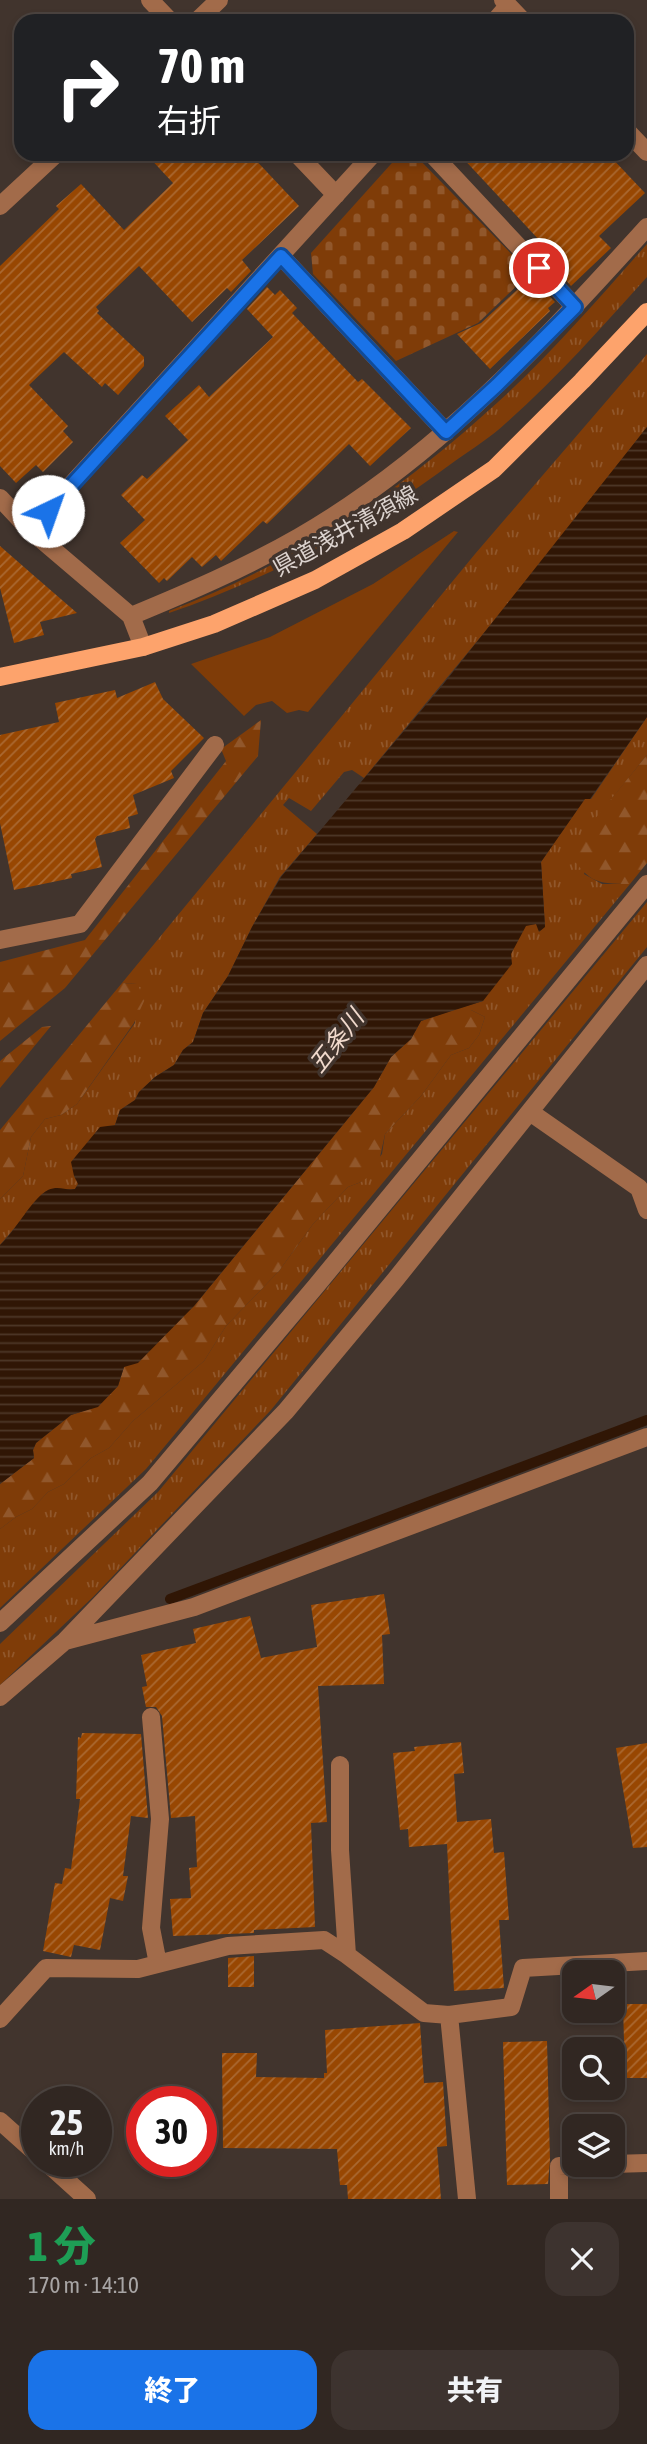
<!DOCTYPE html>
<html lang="ja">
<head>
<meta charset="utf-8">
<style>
  :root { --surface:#312722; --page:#3d332f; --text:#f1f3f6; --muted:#a8a5a5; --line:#4c4440; --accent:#1a73e8 }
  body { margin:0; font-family:"Asap Condensed","Noto Sans JP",sans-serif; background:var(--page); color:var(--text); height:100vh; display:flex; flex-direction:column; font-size:26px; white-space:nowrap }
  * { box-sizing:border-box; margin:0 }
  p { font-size:23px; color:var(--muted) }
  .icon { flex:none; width:38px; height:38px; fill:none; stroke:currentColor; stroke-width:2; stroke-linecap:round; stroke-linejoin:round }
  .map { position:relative; height:2199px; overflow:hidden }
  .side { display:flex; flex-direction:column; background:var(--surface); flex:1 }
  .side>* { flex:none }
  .top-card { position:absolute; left:14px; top:14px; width:620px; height:147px; border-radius:21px; box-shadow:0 4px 10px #0003,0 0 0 2px var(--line); background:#202124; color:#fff; overflow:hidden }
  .needle { width:46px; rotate:256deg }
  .fabs { position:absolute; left:562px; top:1960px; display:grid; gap:14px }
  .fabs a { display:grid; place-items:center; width:63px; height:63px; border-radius:14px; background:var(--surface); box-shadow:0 4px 10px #0003,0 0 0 2px var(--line); font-size:35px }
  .speed { position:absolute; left:21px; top:2086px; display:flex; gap:14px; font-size:35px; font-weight:700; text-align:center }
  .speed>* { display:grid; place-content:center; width:91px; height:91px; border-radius:50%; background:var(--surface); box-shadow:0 4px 10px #0003,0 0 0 2px var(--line); line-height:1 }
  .speed small { font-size:18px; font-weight:400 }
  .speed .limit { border:10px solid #d22; background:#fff; color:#111 }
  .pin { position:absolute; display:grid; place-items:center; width:60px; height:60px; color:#fff; margin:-30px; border:4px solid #fff; border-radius:50%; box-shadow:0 2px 7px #0007 }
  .me { position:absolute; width:77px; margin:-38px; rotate:42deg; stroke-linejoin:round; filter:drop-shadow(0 0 5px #0008) }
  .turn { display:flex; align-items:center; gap:24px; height:147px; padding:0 28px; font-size:32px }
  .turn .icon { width:91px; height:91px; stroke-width:2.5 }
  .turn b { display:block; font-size:49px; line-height:60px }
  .round { display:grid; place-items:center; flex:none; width:74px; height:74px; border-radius:21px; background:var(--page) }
  .summary { display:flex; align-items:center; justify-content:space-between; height:119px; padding:0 28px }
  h1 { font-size:42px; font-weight:800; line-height:52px; color:#1e9e55 }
  .cta { display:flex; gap:14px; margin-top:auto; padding:14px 28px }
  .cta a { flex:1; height:80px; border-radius:21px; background:var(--accent); color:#fff; font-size:28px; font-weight:800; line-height:80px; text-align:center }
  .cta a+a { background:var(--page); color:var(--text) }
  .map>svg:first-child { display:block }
  .grass { fill:url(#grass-tufts) }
  .forest { fill:url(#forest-firs) }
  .cemetery { fill:url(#cemetery-stones) }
  .green { fill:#7f3c08 }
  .water { fill:url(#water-rules) }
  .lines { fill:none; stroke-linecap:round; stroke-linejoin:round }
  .stream { stroke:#301605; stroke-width:10 }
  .building { fill:url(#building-hatch) }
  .minor { stroke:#a26b4a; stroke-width:18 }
  .major { stroke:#fda36c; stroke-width:18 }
  .route-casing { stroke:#114b97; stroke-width:18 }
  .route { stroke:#1a73e8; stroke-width:12 }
  .labels { text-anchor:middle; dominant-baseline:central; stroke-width:7; stroke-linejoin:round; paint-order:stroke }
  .street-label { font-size:23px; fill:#dcd3cf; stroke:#41342d }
  .water-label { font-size:24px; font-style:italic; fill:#f1dacd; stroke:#41342d }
</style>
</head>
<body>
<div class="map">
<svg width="647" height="2199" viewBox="0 0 647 2199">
  <defs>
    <pattern id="grass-tufts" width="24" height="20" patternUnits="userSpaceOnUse" patternTransform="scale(1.75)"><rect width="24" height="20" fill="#7f3c08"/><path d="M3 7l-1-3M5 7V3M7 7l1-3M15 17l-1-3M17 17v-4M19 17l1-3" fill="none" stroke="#91572b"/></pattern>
    <pattern id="forest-firs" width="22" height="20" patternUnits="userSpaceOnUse" patternTransform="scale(1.75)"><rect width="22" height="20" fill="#7f3c08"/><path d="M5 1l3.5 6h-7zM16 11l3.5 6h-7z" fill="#91572b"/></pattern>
    <pattern id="cemetery-stones" width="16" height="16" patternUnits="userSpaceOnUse" patternTransform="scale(1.75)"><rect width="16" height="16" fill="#7f3c08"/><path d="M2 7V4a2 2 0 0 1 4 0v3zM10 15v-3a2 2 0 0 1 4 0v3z" fill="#91572b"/></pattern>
    <pattern id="water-rules" width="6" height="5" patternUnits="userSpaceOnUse" patternTransform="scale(1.75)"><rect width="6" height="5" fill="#301605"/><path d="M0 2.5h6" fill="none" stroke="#4d3728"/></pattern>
    <pattern id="building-hatch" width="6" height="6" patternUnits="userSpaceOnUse" patternTransform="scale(1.75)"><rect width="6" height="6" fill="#984702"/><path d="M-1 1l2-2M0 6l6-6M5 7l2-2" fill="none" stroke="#aa6932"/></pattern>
  </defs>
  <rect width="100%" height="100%" fill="#41342d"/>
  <path class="grass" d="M647,244V277C602,327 557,378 506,423C491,437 472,449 455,461C367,527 272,577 169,613V611C292,565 401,491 498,402C551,354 599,298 647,244Z
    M647,354V427L527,581L364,778L352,770L344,772L311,811L289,798L283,805L317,834L280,877L252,927L228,976L203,1013L193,1042L183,1050L174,1065L155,1077L139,1092L135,1100L120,1110L115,1125L75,1189L46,1191L0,1245V1199L23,1176L31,1137L45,1119L61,1115L77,1104L135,1023L137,984L122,983L475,554Z
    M647,717V755L610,801L584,874L602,884H630L146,1469L0,1608V1529L16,1517L32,1509L48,1492L64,1484L91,1458L109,1448L133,1421L204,1361L226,1326L279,1271L313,1224L348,1187L361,1182L382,1154L385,1134L421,1096L451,1055L469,1048L479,1035L485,1017L471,1010H453L483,1001L526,925L536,924L545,927L541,862L585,798L591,799Z
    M647,902V947L271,1410L93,1597L0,1685V1644L158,1492Z"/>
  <path class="forest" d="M261,720L258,756L65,988L0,1041V962L85,940L226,761L221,749Z
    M647,755V863L630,884C593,884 589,881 568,852Z
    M122,983L137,984L145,999L134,1023L77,1104L61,1115L45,1119L31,1137L23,1176L0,1199V1130Z
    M453,1010H471L485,1017L479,1035L469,1048L451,1055L421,1096L385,1134L377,1171L361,1182L348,1187L313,1224L279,1271L226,1326L204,1361L133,1421L109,1448L91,1458L64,1484L48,1492L32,1509L16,1517L0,1529V1484L34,1458L33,1450L36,1443L71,1415L98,1406L118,1386L124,1367L194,1306L374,1087L391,1057L411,1039L421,1021Z
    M51,1026L0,1088V1061L42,1027Z"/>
  <path class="cemetery" d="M400,154H414L530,273L478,323L396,361L313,274L311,253Z"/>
  <path class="green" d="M454,531L458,532L308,712L299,710L287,713L272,701L256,705L244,716L191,664L270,637L373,584Z"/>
  <path class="water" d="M647,427V717L590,799H585L541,862L545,927L539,932L536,924L526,926L511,954L512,964L483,1001L421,1021L411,1039L391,1057L374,1087L194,1306L138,1363L124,1367L118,1386L98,1407L71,1415L36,1443L33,1450L34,1458L0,1484V1245C16,1231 31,1199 48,1190C59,1185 66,1191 75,1189L78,1184L74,1176L71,1162L100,1127L115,1125L120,1110L135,1100L139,1092L155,1077L174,1065L183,1050L193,1042L203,1013L228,976L252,927L281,877L441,687Z"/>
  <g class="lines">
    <path class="stream" d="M170,1599L647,1420"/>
  </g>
  <path class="building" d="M146,154H250L299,206L242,260L251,271L231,292L227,288L192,322L139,266L96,307L99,311L97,313L144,357V366L118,395L105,383L102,387L64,352L29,385L68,426L63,431L73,442L43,472L36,465L16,483L0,466V266L59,209L56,206L81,184L124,230L173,183Z
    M459,154H608L645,193L599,236L611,248L571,286L548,261L554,256Z
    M531,277L555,302L548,308L550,311L490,369L457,334L481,323Z
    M267,287L275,295L280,290L297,308L292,313L358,382L362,379L411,428L370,466L349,444L267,524L263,521L221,561L216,555L202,567L192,557L167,581L164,578L159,583L120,543L145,520L121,495L142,475L147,479L188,440L165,416L199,385L209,397L273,337L247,309Z
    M0,546L32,574L77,613L40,622L44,635L14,643L0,588Z
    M155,682L163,699L204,738L171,771L174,778L133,795L138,814L128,817L130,828L97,836L95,839L102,867L71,874L72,878L14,890L0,823V735L59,722L55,703L115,690L117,698Z
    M384,1594L390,1634L382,1635L384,1684L318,1686L327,1822L311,1823L315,1927L254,1930V1933L173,1936L170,1899L191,1898L189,1868L197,1867L195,1816L171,1818L162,1716L156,1707H146L142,1687L147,1686L141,1655L196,1643L193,1629L250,1616L261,1658L317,1647L311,1605Z
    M82,1733L141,1734L148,1818L131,1816L123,1876H128L123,1901L110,1898L100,1950L74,1945L71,1957L43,1951L55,1883L62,1884L65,1868L71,1869L80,1799H76L78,1737L81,1738Z
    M461,1742L464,1773L454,1774L457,1822L491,1819L494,1853L504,1852L509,1920H499L504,1988L454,1991L447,1844L409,1847L408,1829L400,1830L393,1753L415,1751L414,1747Z
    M647,1743V1847L633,1848L616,1748Z
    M254,1956V1987H228V1958Z
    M623,2004H647V2078H625Z
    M420,2023L424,2083L443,2082L447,2146L437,2147L441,2199H348L347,2185H340L337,2149L223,2148L222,2053H257L256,2077L324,2078V2073H327L325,2030Z
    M547,2041L550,2160L548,2184L507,2185L503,2042Z"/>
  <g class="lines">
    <path class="minor" d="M150,0L170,21
      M503,0L523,21
      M197,21L219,0
      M495,21L508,6
      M626,130L647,152
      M297,154L336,195
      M432,154L575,307
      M0,206L56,154
      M281,256L446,432
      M0,498L30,530L131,616L143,647
      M30,530L373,154
      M131,616C189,592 245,568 299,537C435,459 543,342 647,227
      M0,940L80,924L215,745
      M530,1112L639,1188L647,1210
      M0,1623L150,1483L316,1286L647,884
      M65,1641L194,1607L647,1437
      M0,1697L65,1641L286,1411L395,1280L647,965
      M151,1717L160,1819L151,1928L158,1964
      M340,1765V1850L347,1955L424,2013L449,2015L467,2199
      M449,2015L511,2007L523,1968L647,1961
      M0,2019L46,1968L138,1969L228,1946L324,1940L347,1955
      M0,2121L37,2154
      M45,2161L87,2199
      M612,2164L647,2163
      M559,2199V2166L593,2165"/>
    <path class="major" d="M0,677L143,647L214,624L315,580L403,531L494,469L582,381L647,312"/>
  </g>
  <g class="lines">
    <g class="route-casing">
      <path id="route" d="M48,511L281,256L446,432L497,385L575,307L539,268"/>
    </g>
    <use href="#route" class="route"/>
  </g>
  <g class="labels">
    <g class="street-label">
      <text transform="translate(345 531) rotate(-29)">県道浅井清須線</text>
    </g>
    <g class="water-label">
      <text transform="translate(336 1041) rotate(-52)">五条川</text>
    </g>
  </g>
</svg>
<div class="fabs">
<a><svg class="needle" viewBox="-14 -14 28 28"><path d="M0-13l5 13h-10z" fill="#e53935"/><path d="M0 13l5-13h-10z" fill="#a8a5a5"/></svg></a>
<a><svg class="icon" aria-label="search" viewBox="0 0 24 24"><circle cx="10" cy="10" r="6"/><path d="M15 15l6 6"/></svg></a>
<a><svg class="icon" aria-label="layers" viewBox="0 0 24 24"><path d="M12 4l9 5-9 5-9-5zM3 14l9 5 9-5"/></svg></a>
</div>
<div class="speed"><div>25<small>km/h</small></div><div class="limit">30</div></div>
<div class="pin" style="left:539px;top:268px;background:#d93025"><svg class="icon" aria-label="arrive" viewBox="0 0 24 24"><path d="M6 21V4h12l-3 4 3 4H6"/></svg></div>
<svg class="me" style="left:48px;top:511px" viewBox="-20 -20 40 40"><circle r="19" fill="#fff"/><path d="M0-13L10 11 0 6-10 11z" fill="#1a73e8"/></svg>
<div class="top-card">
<div class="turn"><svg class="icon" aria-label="right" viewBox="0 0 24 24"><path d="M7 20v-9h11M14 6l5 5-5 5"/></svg><div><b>70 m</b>右折</div></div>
</div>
</div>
<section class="side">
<div class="summary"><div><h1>1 分</h1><p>170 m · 14:10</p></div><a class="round"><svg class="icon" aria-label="close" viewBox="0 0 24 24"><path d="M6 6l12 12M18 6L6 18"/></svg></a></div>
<div class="cta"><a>終了</a><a>共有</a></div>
</section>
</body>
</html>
